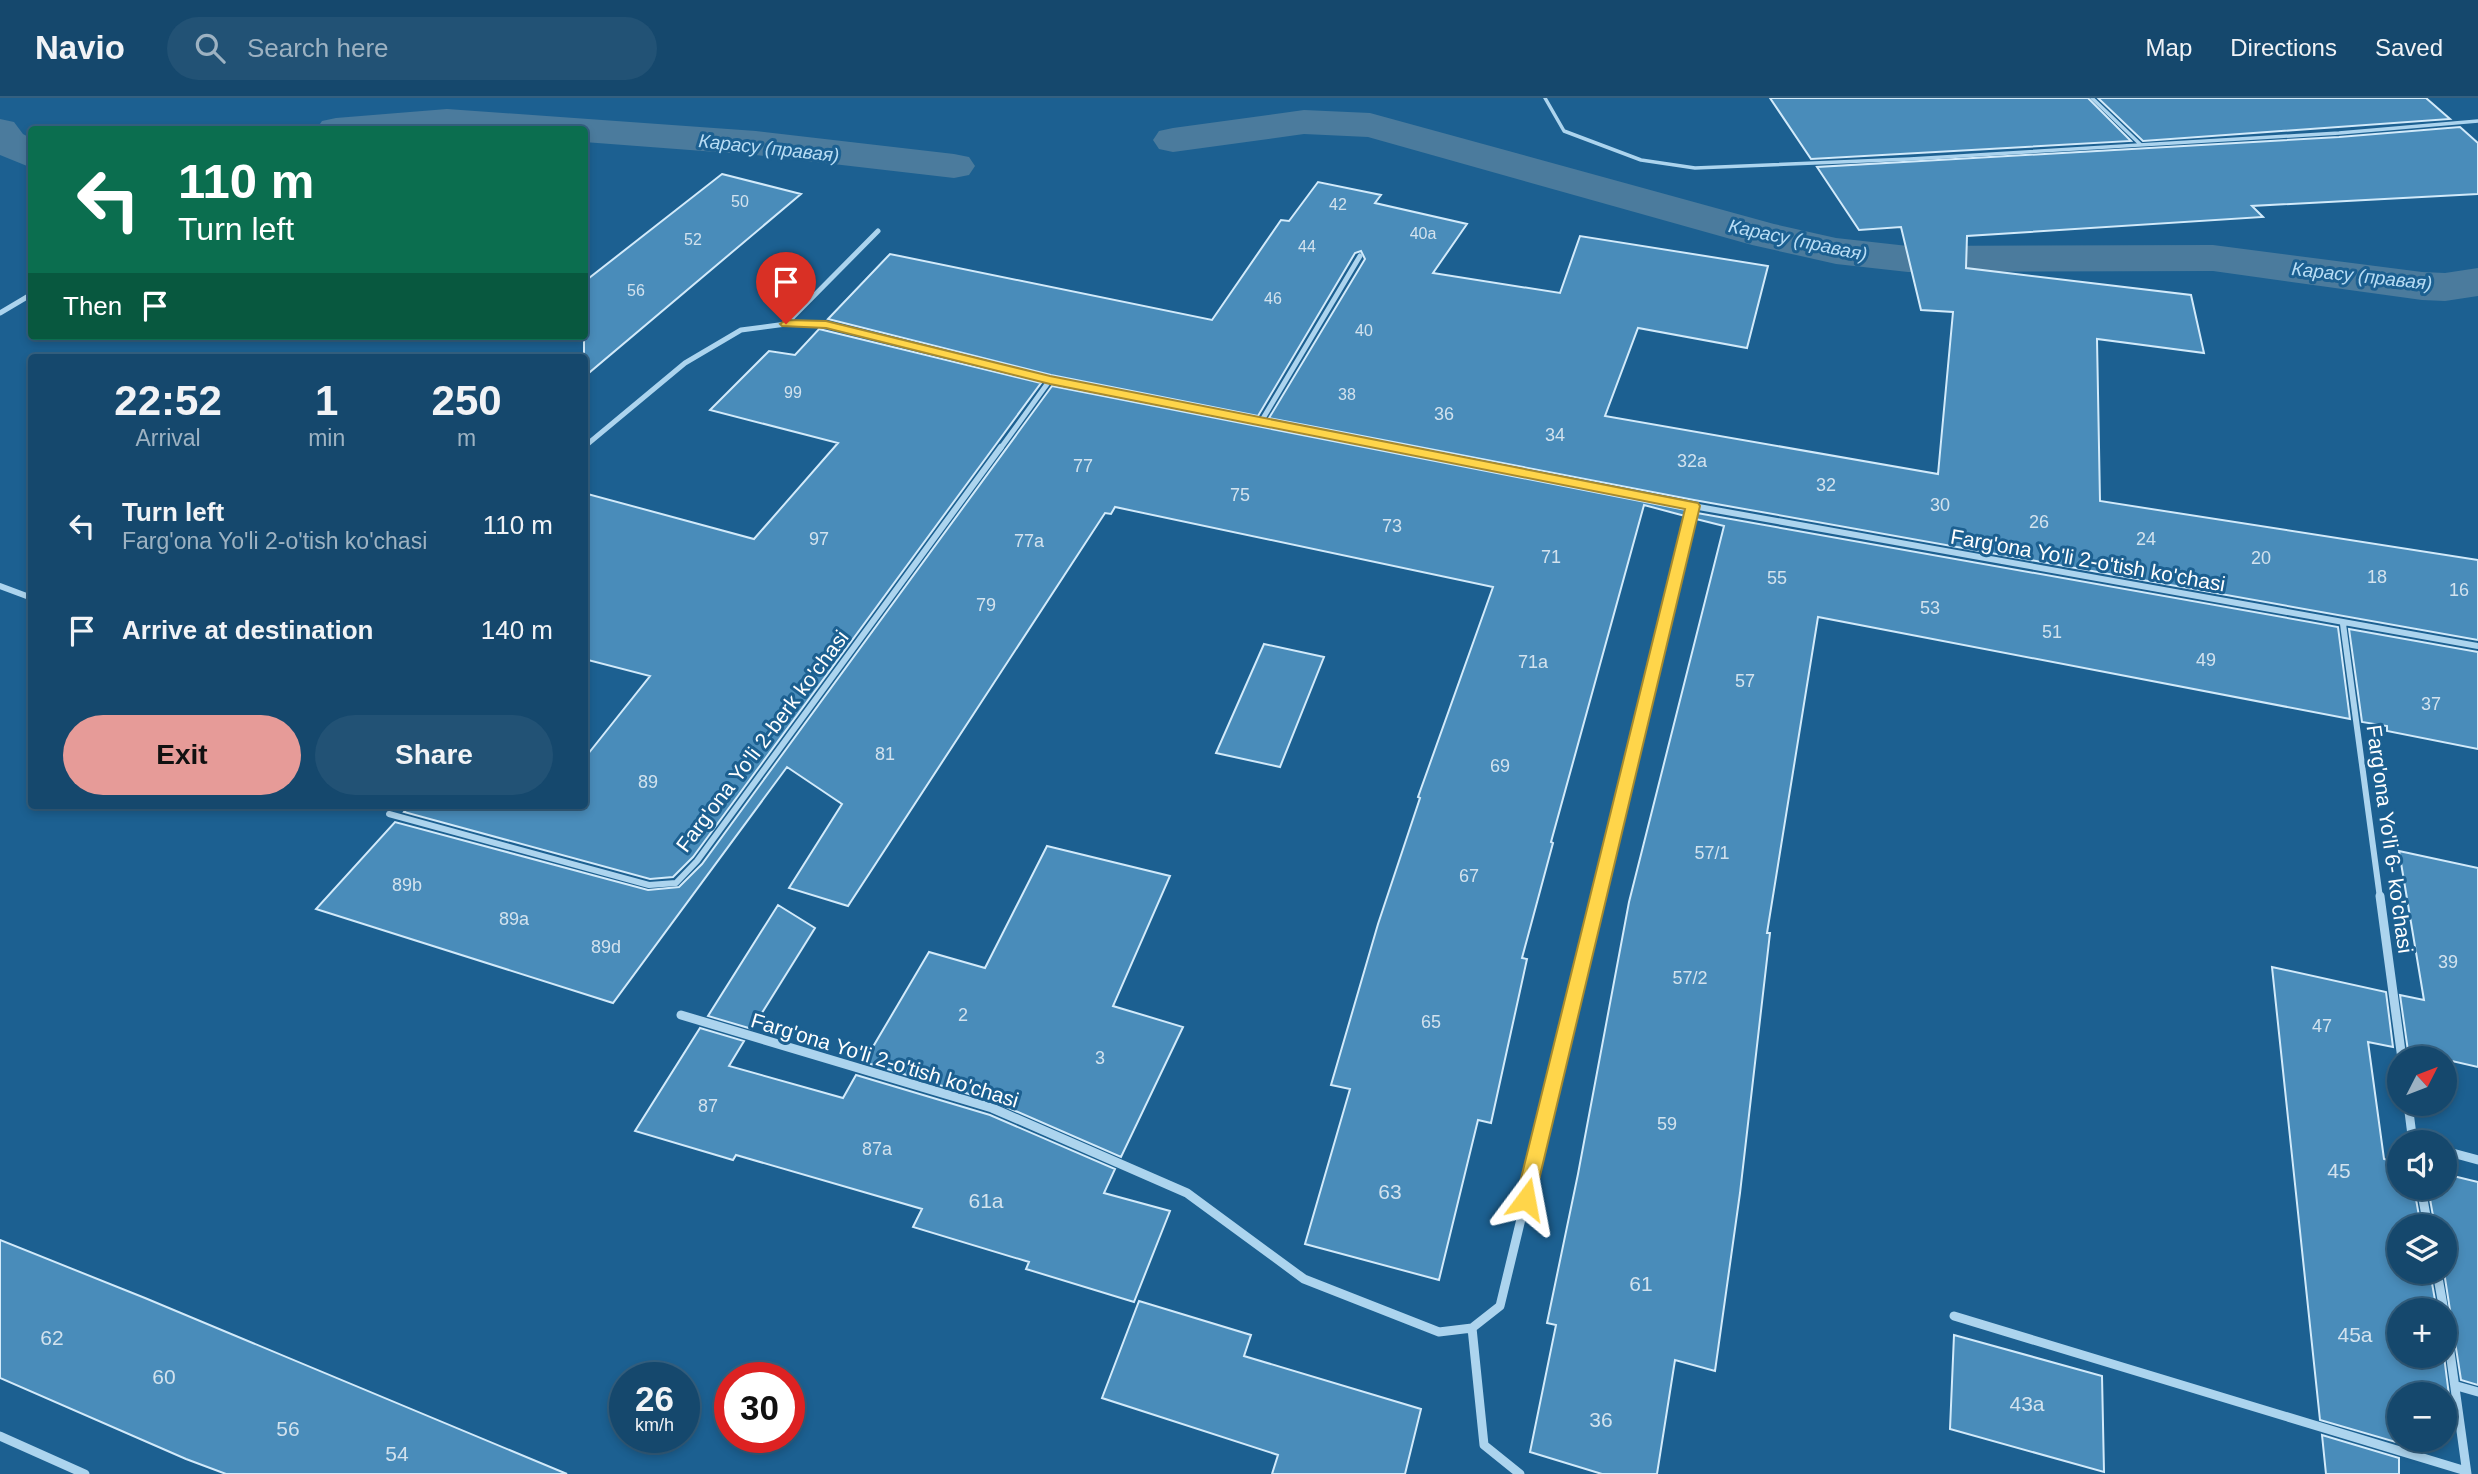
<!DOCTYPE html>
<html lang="en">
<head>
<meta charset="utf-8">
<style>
  :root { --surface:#15486d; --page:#225275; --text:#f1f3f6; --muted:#9db2c2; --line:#346080; --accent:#e69b98 }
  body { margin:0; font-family:Arial,sans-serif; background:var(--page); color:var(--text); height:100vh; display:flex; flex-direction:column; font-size:26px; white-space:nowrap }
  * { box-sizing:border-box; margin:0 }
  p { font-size:23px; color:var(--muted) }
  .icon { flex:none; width:38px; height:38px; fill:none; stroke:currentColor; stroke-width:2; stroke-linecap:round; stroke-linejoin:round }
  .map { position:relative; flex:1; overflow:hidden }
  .side { position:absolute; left:28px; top:256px; width:560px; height:455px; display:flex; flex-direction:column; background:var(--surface); border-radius:7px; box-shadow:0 4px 10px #0003,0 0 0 2px var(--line) }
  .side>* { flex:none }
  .guide { position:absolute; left:28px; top:28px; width:560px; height:214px; border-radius:7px; box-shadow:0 4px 10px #0003,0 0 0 2px var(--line); background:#0b6e4f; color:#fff; overflow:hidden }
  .needle { width:46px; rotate:48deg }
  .tools { position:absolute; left:2387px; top:948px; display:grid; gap:14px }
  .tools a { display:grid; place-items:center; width:70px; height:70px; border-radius:50%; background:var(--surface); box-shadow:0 4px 10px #0003,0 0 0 2px var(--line); font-size:35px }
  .speed { position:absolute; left:609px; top:1264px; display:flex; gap:14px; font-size:35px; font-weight:700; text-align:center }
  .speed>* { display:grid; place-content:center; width:91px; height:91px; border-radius:50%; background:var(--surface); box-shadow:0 4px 10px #0003,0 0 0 2px var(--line); line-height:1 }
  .speed small { font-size:18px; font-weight:400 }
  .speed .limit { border:10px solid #d22; background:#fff; color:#111 }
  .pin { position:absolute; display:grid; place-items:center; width:60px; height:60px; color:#fff; margin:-72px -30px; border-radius:50% 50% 50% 0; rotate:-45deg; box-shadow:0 0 7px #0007 }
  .pin .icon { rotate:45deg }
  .me { position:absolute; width:77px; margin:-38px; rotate:13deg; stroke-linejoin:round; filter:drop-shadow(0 0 5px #0008) }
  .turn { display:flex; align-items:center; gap:24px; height:147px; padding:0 35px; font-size:32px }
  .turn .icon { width:91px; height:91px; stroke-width:2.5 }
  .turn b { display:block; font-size:49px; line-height:60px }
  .then { display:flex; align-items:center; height:66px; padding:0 35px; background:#0003; gap:14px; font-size:26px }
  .eta { display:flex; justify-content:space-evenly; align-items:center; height:119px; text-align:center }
  .eta b { font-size:42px; font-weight:700; line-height:49px }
  .action { display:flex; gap:14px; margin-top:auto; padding:14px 35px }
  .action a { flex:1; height:80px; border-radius:42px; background:var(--accent); color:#111; font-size:28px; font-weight:700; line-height:80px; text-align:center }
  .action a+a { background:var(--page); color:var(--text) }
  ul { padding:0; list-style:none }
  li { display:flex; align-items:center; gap:21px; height:105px; padding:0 35px }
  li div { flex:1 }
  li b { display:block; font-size:26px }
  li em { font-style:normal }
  header { display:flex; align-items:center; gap:42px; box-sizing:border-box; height:98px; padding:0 35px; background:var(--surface); border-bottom:2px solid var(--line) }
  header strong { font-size:33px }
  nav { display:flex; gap:38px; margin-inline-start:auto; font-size:24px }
  .search { width:490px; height:63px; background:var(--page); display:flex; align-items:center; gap:18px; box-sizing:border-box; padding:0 24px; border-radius:38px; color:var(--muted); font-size:26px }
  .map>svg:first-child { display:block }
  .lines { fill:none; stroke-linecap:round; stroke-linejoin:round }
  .canal { fill:#4b7b9d; fill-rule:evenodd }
  .building { fill:#498cba; stroke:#d2eafa; stroke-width:2 }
  .lane { stroke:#acd4ee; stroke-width:3.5 }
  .street-far2 { stroke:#acd4ee; stroke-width:5 }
  .street-far1 { stroke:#acd4ee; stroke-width:6 }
  .street { stroke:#acd4ee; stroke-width:9 }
  .route { fill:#ffd54a; stroke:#a68a30; stroke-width:2 }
  .labels { text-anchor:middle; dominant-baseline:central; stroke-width:6; stroke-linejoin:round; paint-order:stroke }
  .far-number-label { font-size:16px; fill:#d2e2ee }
  .number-label { font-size:18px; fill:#d2e2ee }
  .far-water-label { font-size:19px; font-style:italic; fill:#b8ddf5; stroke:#1c6091 }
  .street-label { font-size:21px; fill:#fff; stroke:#1c6091 }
  .near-number-label { font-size:21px; fill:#d2e2ee }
</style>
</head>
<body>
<header>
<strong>Navio</strong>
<div class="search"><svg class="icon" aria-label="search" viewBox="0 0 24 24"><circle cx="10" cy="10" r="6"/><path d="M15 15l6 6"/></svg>Search here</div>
<nav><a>Map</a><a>Directions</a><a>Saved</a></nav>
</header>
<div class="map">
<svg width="2478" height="1376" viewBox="0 0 2478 1376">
  <rect width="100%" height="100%" fill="#1c6091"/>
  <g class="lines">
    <path class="canal" d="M447,11L756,33L954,56L969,59L975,68L969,77L954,80L756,57L584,44V32H316L322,23L336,20Z
      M1304,12L1370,15L1774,126L1836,140L1908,148L2213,147L2422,174L2445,175L2478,170V198L2445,203L2422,202L2213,173L1908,174L1836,166L1752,147L1368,39L1304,36L1173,54L1159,51L1153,42L1159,33L1173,30Z
      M0,21L14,24L23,36L32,41V70L0,57Z"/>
  </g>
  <path class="building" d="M1770,0H2088L2131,43L1811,61Z
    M2098,0H2426L2450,21L2143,43Z
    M2460,29L2478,45V96L2252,108L2263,119L1967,138L1966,170L2191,197L2204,255L2097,241L2100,403L2478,462V542L1694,402L1269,320L1365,161L1361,153L1355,155L1258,318L1051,277L828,221L890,156L1212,222L1281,122L1289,123L1318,84L1381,97L1375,105L1467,126L1433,175L1560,195L1580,138L1768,168L1747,250L1638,230L1605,318L1938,376L1953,214L1921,212L1901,129L1859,132L1817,69L2339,39Z
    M722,76L801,96L584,279V184Z
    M819,231L1041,285L693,759L673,779L650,781L404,714L410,707H584V661L650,578L584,561V395L754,441L838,345L710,312L769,253L795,257Z
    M1052,288L1686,412L1685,418L1644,407L1551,744L1553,745L1522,860L1527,861L1491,1025L1478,1022L1439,1182L1305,1146L1350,991L1331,987L1378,826L1420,700L1418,699L1493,489L1115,409L1111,416L1105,415L848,808L789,790L842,706L787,669L613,905L316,811L395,724L648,792L679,789L702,766Z
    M1697,415L2338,529L2350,621L1818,519L1767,835H1770L1740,1095L1715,1273L1675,1262L1657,1376H1602L1530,1354L1556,1227L1547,1225L1578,1076L1629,804L1724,428L1696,421Z
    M2349,531L2478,554V651L2387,633V628L2362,624Z
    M1264,546L1324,559L1280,669L1216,655Z
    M1047,748L1170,778L1113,908L1183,929L1121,1059L995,1004L864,964L929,854L985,870Z
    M2399,753L2478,770V969L2408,953L2400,897L2424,902Z
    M778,807L815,830L752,931L708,918Z
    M2272,869L2386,894L2393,949L2368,944L2384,1061L2399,1065V1090H2414L2421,1129H2399V1174H2430L2437,1213H2399V1258H2444L2449,1297H2399V1345L2320,1322Z
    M700,930L744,943L729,968L843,1000L856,977L990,1017L1115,1071L1104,1095L1170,1113L1134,1204L1026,1171L1029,1164L913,1129L922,1111L736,1057L733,1062L635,1033Z
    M2445,1076L2478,1084V1287L2461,1282L2444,1174L2445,1129H2435L2428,1090H2445Z
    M0,1142L145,1200L567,1376H226L186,1361L0,1280Z
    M1139,1203L1251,1237L1244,1258L1421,1311L1405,1376H1272L1278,1357L1102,1300Z
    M1954,1237L2102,1278L2104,1374L1950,1331Z
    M2322,1337L2399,1360V1376H2326Z"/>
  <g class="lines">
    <path class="lane" d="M1545,0L1564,33L1641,62L1695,70L1910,61L2339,35L2478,23
      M2092,0L2140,46"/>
    <path class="street-far2" d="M0,215L32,196
      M786,226L878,133
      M1262,322L1360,158
      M584,349L685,265L741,232L786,226H826L1050,282L1401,351
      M1000,351L1050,282"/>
    <path class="street-far1" d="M1392,349L1693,408L2478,548
      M0,488L32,500
      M2343,526L2380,800
      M389,716L649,787L676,785L697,763L1001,349
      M1598,800L1693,408"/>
    <path class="street" d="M2380,798L2402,961
      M681,917L992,1010L1187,1095L1304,1181L1439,1234L1472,1230L1500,1208L1599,798
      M2408,1006L2413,1045
      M2445,1053L2478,1062
      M2421,1090L2428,1129
      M2437,1174L2444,1213
      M1954,1218L2466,1373
      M2445,1218L2467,1376
      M1472,1230L1484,1347L1520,1376
      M2457,1288L2478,1294
      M0,1338L85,1376"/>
  </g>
  <path class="route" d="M786,222L826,223L1050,278L1698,405L1700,408L1533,1107L1526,1110L1519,1107L1516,1101L1685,411L1050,286L826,230L782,228L780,226Z"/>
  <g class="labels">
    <g class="far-number-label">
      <text x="740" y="103">50</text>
      <text x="1338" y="106">42</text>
      <text x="1423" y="135">40a</text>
      <text x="693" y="141">52</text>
      <text x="1307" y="148">44</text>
      <text x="636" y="192">56</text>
      <text x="1273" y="200">46</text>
      <text x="1364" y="232">40</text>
      <text x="793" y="294">99</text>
      <text x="1347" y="296">38</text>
    </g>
    <g class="number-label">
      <text x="1444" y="316">36</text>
      <text x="1555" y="337">34</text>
      <text x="1692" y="363">32a</text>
      <text x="1083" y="368">77</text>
      <text x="1826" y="387">32</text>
      <text x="1240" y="397">75</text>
      <text x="1940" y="407">30</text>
      <text x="2039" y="424">26</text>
      <text x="1392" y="428">73</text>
      <text x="819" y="441">97</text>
      <text x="2146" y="441">24</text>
      <text x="1029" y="443">77a</text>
      <text x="1551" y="459">71</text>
      <text x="2261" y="460">20</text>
      <text x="2377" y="479">18</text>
      <text x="1777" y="480">55</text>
      <text x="2459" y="492">16</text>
      <text x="986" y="507">79</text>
      <text x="1930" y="510">53</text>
      <text x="2052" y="534">51</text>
      <text x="2206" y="562">49</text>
      <text x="1533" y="564">71a</text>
      <text x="1745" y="583">57</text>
      <text x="2431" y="606">37</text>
      <text x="885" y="656">81</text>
      <text x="1500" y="668">69</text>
      <text x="648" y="684">89</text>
      <text x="1712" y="755">57/1</text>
      <text x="1469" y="778">67</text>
      <text x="407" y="787">89b</text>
      <text x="514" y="821">89a</text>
      <text x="606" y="849">89d</text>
      <text x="2448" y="864">39</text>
      <text x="1690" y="880">57/2</text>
      <text x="963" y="917">2</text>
      <text x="1431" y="924">65</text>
      <text x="2322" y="928">47</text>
      <text x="1100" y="960">3</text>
      <text x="708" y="1008">87</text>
      <text x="1667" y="1026">59</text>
      <text x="877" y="1051">87a</text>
    </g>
    <g class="far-water-label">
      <text transform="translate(769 50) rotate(6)">Карасу (правая)</text>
      <text transform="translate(1798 142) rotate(12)">Карасу (правая)</text>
      <text transform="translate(2362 178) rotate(6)">Карасу (правая)</text>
    </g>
    <g class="street-label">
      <text transform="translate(2088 462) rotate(10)">Farg'ona Yo'li 2-o'tish ko'chasi</text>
      <text transform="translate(762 643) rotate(-53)">Farg'ona Yo'li 2-berk ko'chasi</text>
      <text transform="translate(2390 741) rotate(82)">Farg'ona Yo'li 6- ko'chasi</text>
      <text transform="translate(885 962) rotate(17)">Farg'ona Yo'li 2-o'tish ko'chasi</text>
    </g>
    <g class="near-number-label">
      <text x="2339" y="1072">45</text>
      <text x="1390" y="1093">63</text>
      <text x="986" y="1102">61a</text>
      <text x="1641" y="1185">61</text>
      <text x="2355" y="1236">45a</text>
      <text x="52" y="1239">62</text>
      <text x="164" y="1278">60</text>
      <text x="2027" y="1305">43a</text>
      <text x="1601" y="1321">36</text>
      <text x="288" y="1330">56</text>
      <text x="397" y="1355">54</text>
    </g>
  </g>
</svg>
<div class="tools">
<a><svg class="needle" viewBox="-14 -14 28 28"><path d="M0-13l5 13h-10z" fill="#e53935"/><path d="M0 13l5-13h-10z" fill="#9db2c2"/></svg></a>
<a><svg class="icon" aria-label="sound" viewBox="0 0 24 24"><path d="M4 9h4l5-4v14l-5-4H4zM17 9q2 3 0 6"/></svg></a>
<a><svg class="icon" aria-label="layers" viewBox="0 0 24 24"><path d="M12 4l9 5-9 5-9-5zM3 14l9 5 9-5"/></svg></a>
<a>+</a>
<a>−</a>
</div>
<div class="speed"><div>26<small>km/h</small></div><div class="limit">30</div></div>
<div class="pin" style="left:786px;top:226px;background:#d93025"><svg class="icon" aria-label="arrive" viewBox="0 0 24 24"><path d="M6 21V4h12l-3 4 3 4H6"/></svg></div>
<svg class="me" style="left:1526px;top:1101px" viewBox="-20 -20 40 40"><path d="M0-17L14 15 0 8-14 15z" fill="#ffd54a" stroke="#fff" stroke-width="4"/></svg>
<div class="guide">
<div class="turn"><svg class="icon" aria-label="left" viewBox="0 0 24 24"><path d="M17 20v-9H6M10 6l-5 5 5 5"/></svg><div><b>110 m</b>Turn left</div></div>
<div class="then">Then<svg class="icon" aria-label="arrive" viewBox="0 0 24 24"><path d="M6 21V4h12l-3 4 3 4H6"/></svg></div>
</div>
<section class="side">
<div class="eta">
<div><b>22:52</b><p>Arrival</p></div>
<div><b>1</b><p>min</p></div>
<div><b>250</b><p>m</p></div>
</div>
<ul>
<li><svg class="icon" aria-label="left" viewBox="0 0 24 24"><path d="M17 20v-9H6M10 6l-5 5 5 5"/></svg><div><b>Turn left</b><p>Farg'ona Yo'li 2-o'tish ko'chasi</p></div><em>110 m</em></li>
<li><svg class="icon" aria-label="arrive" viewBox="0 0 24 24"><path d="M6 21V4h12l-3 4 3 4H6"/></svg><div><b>Arrive at destination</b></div><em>140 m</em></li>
</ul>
<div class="action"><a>Exit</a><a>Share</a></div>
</section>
</div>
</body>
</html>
